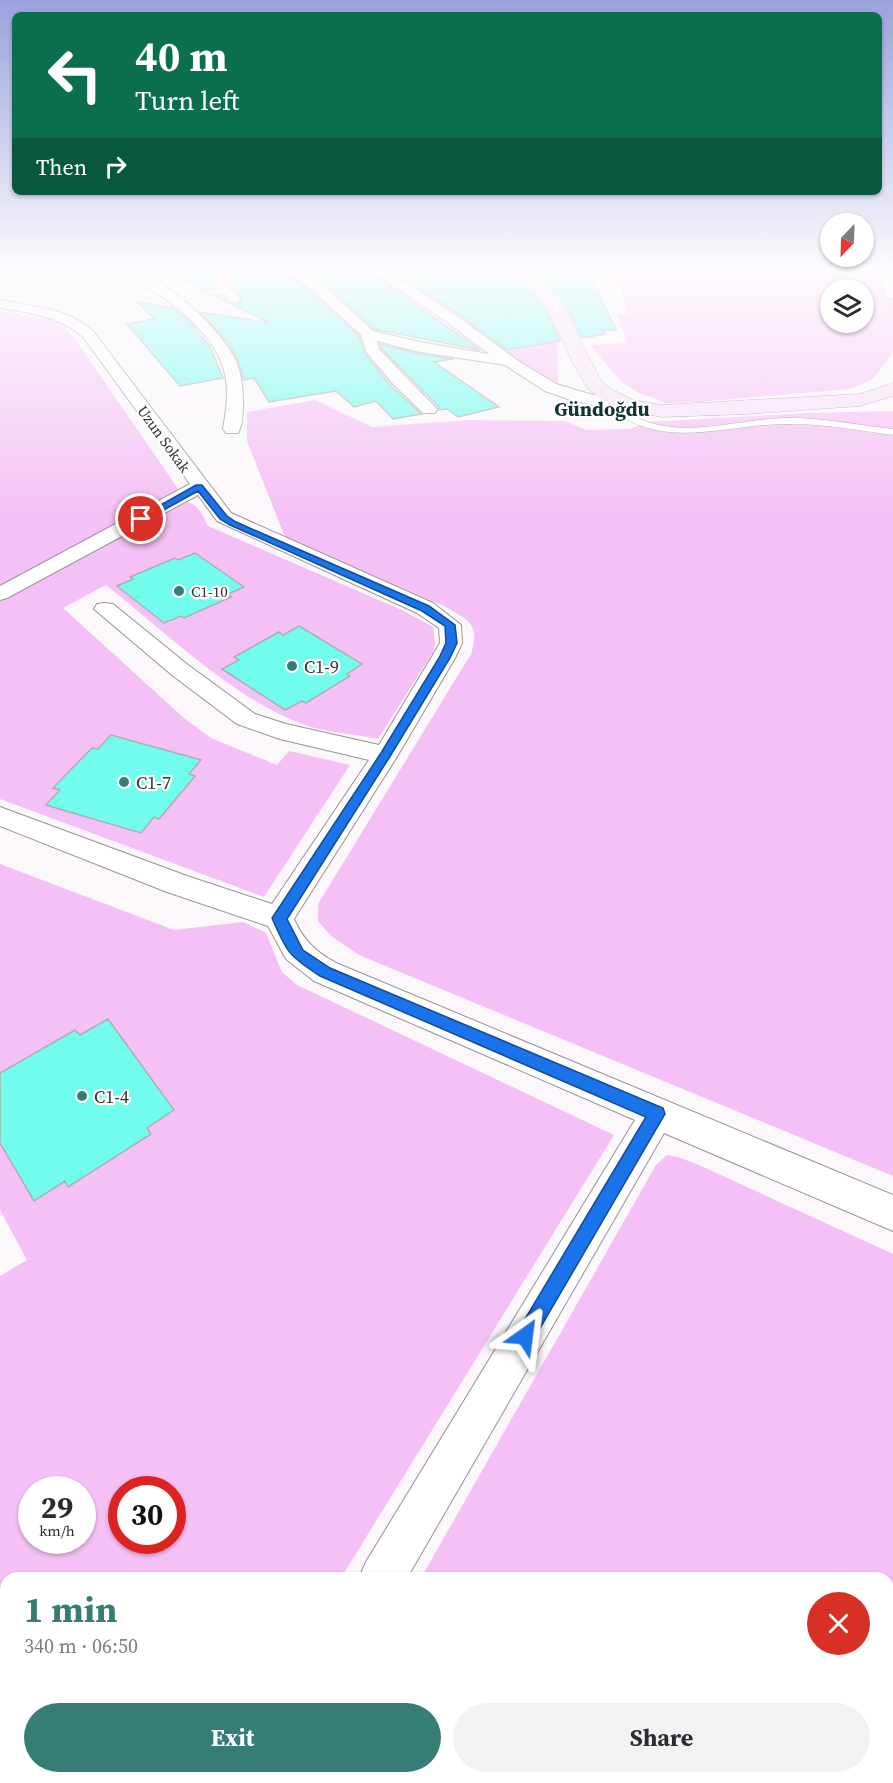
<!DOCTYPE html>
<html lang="en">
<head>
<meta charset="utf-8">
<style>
  :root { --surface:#fff; --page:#f2f2f3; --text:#2b2b33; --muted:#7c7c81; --accent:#367d75 }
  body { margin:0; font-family:"Source Serif 4",serif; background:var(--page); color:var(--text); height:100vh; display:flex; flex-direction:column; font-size:22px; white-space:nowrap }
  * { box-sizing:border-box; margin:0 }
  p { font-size:20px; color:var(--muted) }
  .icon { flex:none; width:33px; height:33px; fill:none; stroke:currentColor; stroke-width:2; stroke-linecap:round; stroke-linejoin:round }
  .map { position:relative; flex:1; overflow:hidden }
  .drawer { position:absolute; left:0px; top:1572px; width:894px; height:212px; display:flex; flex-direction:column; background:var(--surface); border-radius:18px 18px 0 0; box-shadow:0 2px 4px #0004 }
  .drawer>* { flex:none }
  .top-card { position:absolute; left:12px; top:12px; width:870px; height:183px; border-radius:9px; box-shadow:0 2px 4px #0004; background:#0b6e4f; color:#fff; overflow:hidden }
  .needle { width:39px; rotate:203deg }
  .buttons { position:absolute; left:820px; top:213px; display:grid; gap:12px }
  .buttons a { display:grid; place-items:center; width:54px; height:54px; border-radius:50%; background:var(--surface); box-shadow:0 2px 4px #0004; font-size:30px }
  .speed { position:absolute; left:18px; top:1476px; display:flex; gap:12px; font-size:30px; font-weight:700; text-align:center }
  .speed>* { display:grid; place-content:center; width:78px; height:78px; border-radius:50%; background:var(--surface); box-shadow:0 2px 4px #0004; line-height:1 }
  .speed small { font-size:15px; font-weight:400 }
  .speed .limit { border:9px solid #d22; background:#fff; color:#111 }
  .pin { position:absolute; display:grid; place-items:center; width:51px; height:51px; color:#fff; margin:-26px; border:3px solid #fff; border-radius:50%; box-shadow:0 2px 6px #0007 }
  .me { position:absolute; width:66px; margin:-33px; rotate:31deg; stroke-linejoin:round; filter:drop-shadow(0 0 4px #0008) }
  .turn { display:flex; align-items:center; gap:21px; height:126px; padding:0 24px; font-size:27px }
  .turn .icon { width:78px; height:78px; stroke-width:2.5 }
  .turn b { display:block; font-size:42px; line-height:51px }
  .then { display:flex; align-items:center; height:57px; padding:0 24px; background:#0003; gap:12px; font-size:22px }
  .round { display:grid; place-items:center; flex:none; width:63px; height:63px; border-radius:32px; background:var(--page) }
  .headline { display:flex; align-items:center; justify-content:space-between; height:102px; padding:0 24px }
  h1 { font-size:36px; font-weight:700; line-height:45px; color:var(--accent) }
  .cta { display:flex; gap:12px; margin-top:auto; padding:12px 24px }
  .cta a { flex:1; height:69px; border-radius:36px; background:var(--accent); color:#fff; font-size:24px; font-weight:700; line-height:69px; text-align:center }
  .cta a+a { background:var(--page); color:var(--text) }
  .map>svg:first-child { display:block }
  .green { fill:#f5c0f5; fill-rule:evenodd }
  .building { fill:#71fcee; stroke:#abb1b0; stroke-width:1.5 }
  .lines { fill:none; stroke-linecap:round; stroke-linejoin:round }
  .lane-casing { stroke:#969296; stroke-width:1 }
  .street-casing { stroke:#969296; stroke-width:2 }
  .secondary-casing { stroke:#969296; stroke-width:1 }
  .lane { fill:#fff; fill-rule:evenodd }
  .street { fill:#fff; fill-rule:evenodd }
  .secondary { fill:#f7e1f7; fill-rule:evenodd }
  .route { fill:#1a73e8; stroke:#114b97; stroke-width:1.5 }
  .poi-dot { fill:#367d75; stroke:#fff; stroke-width:2 }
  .labels { text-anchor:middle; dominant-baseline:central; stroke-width:4.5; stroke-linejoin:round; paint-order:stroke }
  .far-street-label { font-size:15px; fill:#323032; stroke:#fff }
  .far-poi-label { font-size:15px; fill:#323032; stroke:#fff; text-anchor:start }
  .poi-label { font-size:18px; fill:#323032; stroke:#fff; text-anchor:start }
  .far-district-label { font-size:20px; font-weight:bold; fill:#123430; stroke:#fff }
</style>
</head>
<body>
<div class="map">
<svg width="893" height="1783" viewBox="0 0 893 1783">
  <rect width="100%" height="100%" fill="#fbf7fb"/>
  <path class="green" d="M599,267H893V352L874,378L851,389L696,402L666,403L640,393L621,382L590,345L627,343L617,314L627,313L621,288ZM831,290H864V322H831Z
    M0,311L51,320L62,324L75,339L181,493L0,588Z
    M557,342L558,387L504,351Z
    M315,400L372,427L469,420L565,421L586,430L630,429L647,422L807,413L893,411V1176L359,955L330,935L318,921V904L471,654C480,625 470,621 446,607L285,537L247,441V412Z
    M187,502C199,505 203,516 208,526L404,611L433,627L435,643L433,652L378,739C355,734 328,733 305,725C236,701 164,631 106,585L63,608L185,719L211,738L277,765L289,751L350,765L264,897L0,799V601Z
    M0,864L174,930L243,922L266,933L282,972L297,985L614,1135L341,1578H6V1778H218L214,1783H0V1276L27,1260L0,1210ZM32,1490H82V1540H32ZM122,1490H172V1540H122Z
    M667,1155L678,1157L699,1165L893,1254V1783H304L308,1778H888V1578H421L656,1165Z"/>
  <path class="building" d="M216,267H224L214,280L216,287L203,290L174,276Z
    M236,267H276L310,291L359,336L365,354L392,387L421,414L393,419L376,401L354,407L336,391L269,402L254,378L244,380L236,356L228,343L200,312L270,323L215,296L222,294L231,303H241L240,295L226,284Z
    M299,267H363L480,350L374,329L323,281Z
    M386,267H509L544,306L560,341L507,350L455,312Z
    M531,267H586L616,330H603L605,334L582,338L563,301Z
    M138,302L173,308L189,321L210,347L223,378L180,386L127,324L154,319Z
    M380,344L420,354L453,359L434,362L499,407L458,417L447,409L439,410V407L381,348Z
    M195,553L244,587L228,594L231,597L184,618L181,616L164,623L117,586L133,579L130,577L175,558L178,560Z
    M299,626L362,664L347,674L350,676L306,703L302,701L285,710L222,669L239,660L234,657L279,632L283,635Z
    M111,735L201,760L189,774L195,776L159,819L154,817L141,833L46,805L60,790L53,788L92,748L98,749Z
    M108,1019L174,1110L147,1128L151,1134L68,1187L65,1181L34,1201L0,1143V1073L75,1030L80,1035Z"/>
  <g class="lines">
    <g class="lane-casing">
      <path id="lane" d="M193,267H214L140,279L137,277Z
        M227,267H234L224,281V285L239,297V301H233L223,292L172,302L168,300L219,289L216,281Z
        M628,402L632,405L630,414C676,441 733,420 783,418C820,417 857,425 893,429V435C857,430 820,423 783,424C729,425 672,447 622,417L624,405Z"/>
    </g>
    <g class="street-casing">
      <path id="street" d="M99,267C106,267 114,267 122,267C159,272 217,325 234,357C241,371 243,386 243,401C243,411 243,425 238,433H226L223,429C226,411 229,392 225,374C216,334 171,300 137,282C126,277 108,275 99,267Z
        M278,267H294L321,283L373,331L420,342L489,354L444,320L365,267H381L454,314L520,362L556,384L593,395L623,398L625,401L617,406L593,405L571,400L545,391L505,365L420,352L377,341L379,349L437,409L435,413H423L394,385L367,353L361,335L311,289Z
        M876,267H889L893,278V299L886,295Z
        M0,300C33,306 67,308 93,331L231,513L433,603L461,625L462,643L455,658L398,755L294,919C303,940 316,952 336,963L893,1195V1231L664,1133L407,1578H359L366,1562L635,1120L314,981L286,959L268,926L167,892L0,826V807L187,876L272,904L369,760L280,739L237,724L172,675L94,609L97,604L105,603L113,604L188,665L255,714L286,724L379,745L440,643L439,628L417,613L217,521L198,495L7,598L0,600V586L190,484L83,337C59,316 31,313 0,308Z
        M237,1778H288L286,1783H235Z"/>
    </g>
    <g class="secondary-casing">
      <path id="secondary" d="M511,267H527L561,303L602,382L613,390L633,400L662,405L860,394L893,383V396L860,406L746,414L662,417L621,409L599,398L588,389L572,362L546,305Z"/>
    </g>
    <use href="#lane" class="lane"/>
    <use href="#street" class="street"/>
    <use href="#secondary" class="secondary"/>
  </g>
  <linearGradient id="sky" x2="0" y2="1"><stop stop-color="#9ba1dc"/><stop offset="0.52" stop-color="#fdfbfd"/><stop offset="1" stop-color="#fdfbfd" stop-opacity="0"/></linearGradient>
  <rect width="893" height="517" fill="url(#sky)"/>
  <path class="route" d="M196,485H202L227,516L236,522L429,606L455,625L457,643L450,658L389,758L287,919L303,950L330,968L663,1108L665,1114L532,1342L525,1345L519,1342L516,1336L519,1329L646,1117L320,976C289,956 287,953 272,918L381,753L439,658L446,643L445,626L422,611L230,525L220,519L198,491L144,521L136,519Z"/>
  <g class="poi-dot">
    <circle cx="179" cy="591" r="6"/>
    <circle cx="292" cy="666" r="6"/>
    <circle cx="124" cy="782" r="6"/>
    <circle cx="82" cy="1096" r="6"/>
  </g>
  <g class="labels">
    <g class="far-street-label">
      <text transform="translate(164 439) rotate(54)">Uzun Sokak</text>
    </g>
    <g class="far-poi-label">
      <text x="191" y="591">C1-10</text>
    </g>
    <g class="poi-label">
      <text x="304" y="666">C1-9</text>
      <text x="136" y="782">C1-7</text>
      <text x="94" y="1096">C1-4</text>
    </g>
    <g class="far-district-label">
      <text x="602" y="409">Gündoğdu</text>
    </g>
  </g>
</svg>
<div class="buttons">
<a><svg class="needle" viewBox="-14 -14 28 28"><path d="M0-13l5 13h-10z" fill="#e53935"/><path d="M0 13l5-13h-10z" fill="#7c7c81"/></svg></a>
<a><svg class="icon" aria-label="layers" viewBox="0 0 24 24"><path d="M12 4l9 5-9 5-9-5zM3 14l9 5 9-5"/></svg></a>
</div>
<div class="speed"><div>29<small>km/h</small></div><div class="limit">30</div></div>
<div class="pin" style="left:141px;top:519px;background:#d93025"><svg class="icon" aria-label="arrive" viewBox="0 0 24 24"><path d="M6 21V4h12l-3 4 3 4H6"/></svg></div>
<svg class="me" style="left:525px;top:1336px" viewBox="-20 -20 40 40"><path d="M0-17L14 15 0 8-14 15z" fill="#1a73e8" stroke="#fff" stroke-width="4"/></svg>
<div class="top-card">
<div class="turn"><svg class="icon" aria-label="left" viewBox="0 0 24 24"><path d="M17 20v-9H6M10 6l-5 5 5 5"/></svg><div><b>40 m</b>Turn left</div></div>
<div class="then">Then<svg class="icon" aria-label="right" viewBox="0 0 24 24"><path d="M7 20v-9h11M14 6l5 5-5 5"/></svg></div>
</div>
<section class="drawer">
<div class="headline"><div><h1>1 min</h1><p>340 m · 06:50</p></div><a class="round" style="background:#d93025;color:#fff"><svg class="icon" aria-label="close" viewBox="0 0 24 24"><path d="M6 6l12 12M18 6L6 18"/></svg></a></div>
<div class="cta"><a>Exit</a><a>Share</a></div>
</section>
</div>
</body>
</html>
